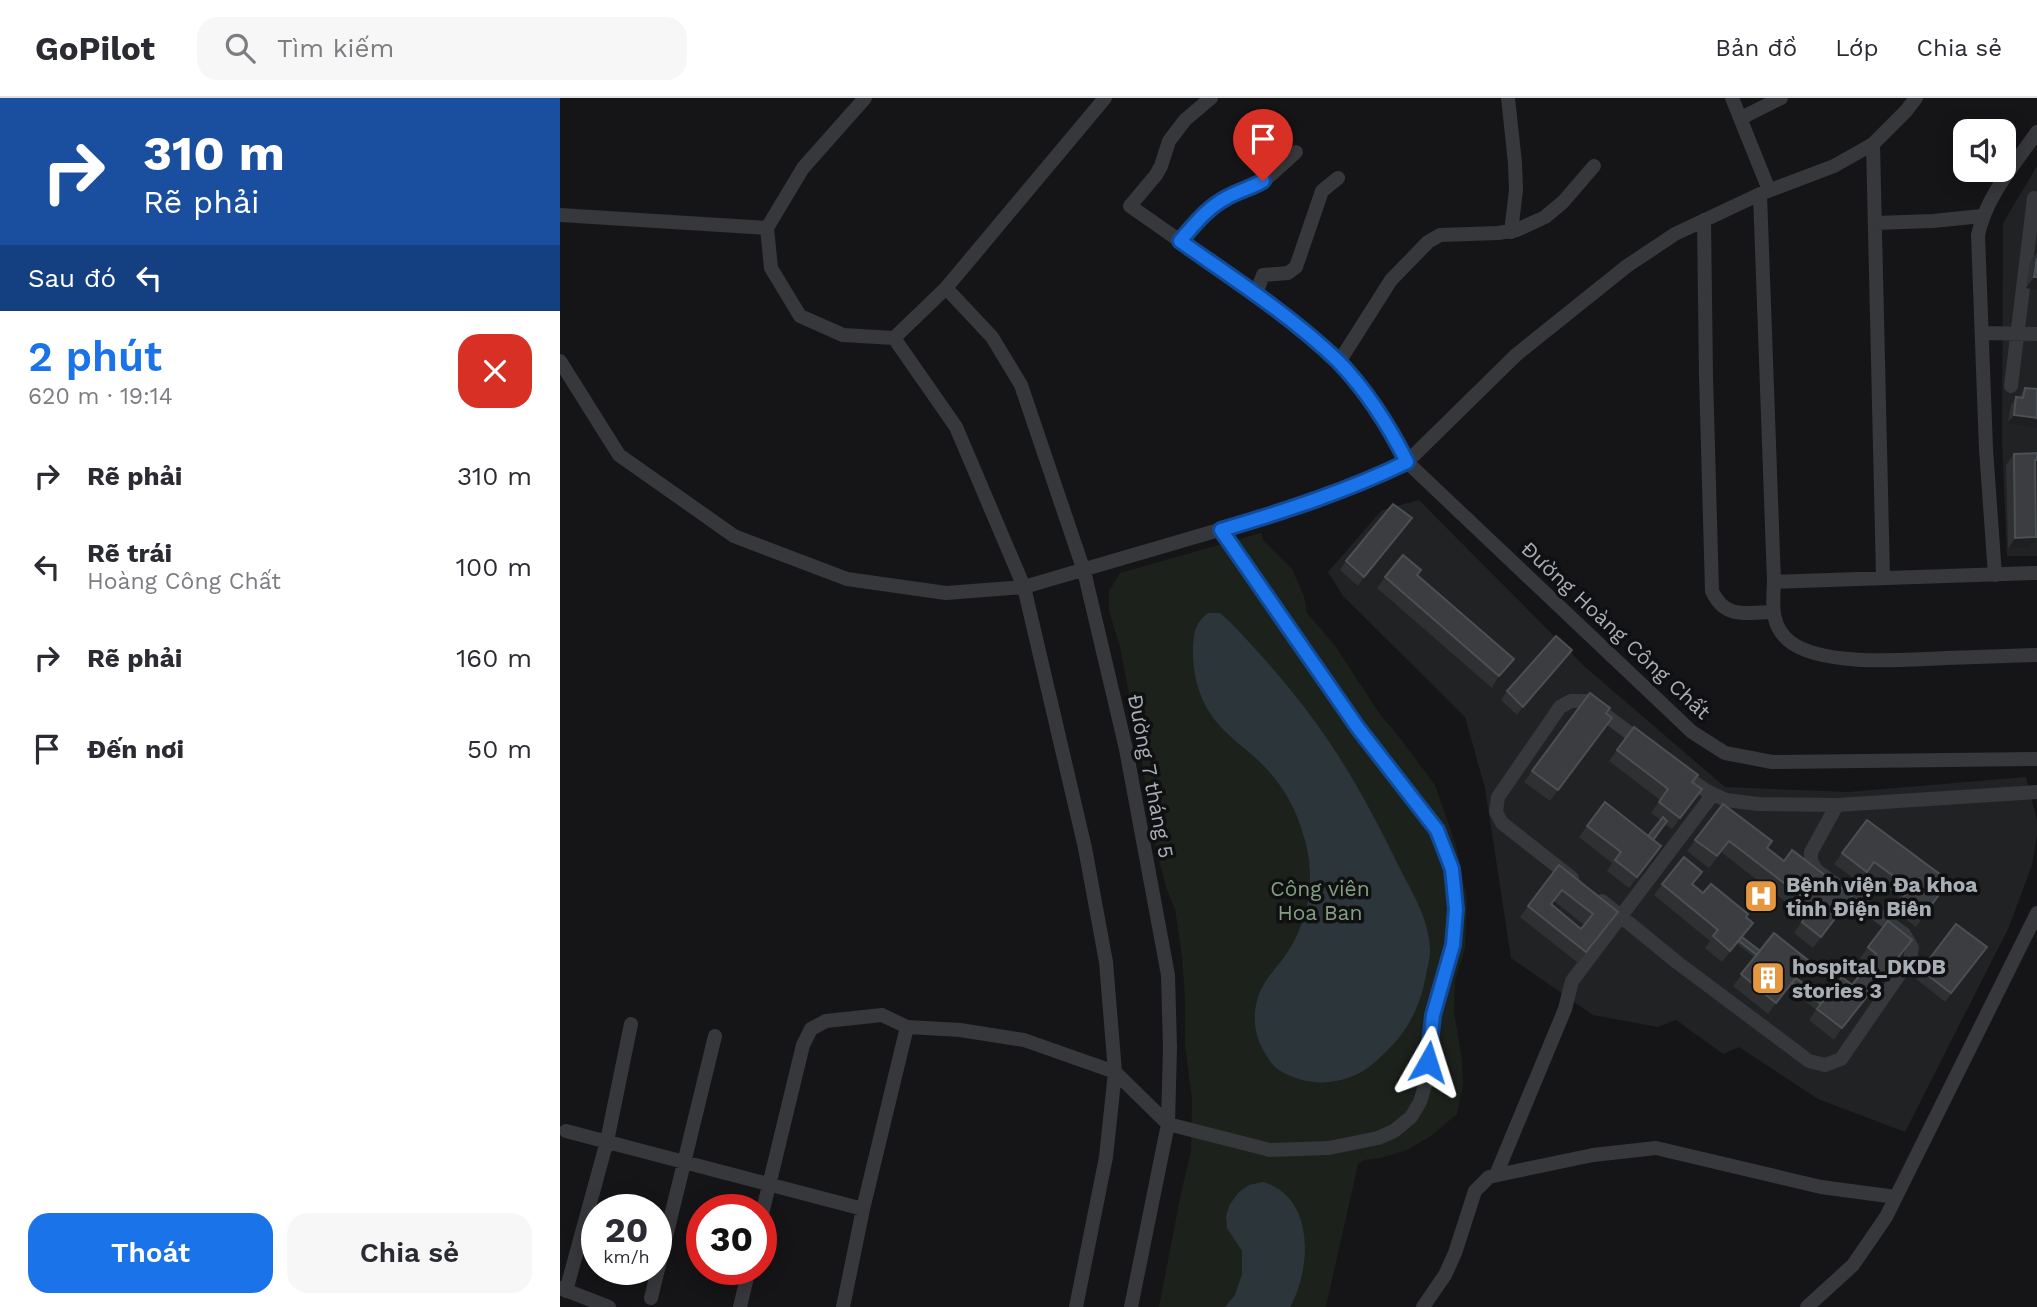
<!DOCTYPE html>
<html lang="vi">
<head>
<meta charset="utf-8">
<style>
  :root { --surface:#fff; --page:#f7f7f7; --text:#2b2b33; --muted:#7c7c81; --line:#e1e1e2; --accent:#1a73e8 }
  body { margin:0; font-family:"Work Sans",sans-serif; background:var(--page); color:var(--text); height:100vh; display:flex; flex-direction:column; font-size:26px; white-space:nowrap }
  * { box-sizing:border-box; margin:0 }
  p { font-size:23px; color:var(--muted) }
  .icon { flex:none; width:38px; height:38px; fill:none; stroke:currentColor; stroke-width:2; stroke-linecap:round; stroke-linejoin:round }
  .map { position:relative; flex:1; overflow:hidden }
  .sheet { display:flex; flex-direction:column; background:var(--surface); width:560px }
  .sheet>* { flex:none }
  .top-card { background:#1a4fa0; color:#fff; overflow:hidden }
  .tools { position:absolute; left:1393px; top:21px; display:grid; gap:14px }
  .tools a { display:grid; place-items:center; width:63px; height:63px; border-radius:14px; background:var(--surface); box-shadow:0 4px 18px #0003; font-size:35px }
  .speed { position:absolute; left:21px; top:1096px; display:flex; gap:14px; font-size:35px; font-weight:700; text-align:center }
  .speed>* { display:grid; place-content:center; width:91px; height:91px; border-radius:50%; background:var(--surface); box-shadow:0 4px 18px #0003; line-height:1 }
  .speed small { font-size:18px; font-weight:400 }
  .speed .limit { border:10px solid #d22; background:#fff; color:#111 }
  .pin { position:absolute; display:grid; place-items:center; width:60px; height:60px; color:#fff; margin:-72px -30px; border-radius:50% 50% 50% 0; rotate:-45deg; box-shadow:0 0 7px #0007 }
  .pin .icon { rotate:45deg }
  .me { position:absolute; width:77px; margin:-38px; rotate:6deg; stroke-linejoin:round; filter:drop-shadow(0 0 5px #0008) }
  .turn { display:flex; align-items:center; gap:24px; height:147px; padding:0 28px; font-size:32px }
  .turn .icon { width:91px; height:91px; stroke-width:2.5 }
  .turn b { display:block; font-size:49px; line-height:60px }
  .then { display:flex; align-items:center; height:66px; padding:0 28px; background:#0003; gap:14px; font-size:26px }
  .round { display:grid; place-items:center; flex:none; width:74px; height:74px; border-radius:21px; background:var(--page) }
  .overview { display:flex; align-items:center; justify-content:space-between; height:119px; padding:0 28px }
  h1 { font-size:42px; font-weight:600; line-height:52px; color:var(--accent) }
  .action { display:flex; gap:14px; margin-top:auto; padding:14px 28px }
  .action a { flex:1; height:80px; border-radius:21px; background:var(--accent); color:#fff; font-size:28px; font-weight:600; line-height:80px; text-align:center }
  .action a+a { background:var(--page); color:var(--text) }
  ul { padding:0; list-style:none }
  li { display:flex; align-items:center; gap:21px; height:91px; padding:0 28px }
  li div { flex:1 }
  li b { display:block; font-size:26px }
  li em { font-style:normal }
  header { display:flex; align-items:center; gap:42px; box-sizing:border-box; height:98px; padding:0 35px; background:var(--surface); border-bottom:2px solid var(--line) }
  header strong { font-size:33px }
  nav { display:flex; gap:38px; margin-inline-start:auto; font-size:24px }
  .search { width:490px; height:63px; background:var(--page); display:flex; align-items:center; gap:18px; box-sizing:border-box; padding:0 24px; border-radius:21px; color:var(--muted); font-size:26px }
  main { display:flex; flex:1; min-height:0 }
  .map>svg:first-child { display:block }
  .built { fill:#212224 }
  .green { fill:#1c211c }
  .water { fill:#2c363a }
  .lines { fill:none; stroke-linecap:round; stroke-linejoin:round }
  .minor { stroke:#36383c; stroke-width:14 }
  .wall { fill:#2e3032; fill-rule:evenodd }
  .shaded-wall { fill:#1f1f21 }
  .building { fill:#3b3d40; stroke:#4c4f53; stroke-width:2; fill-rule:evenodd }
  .route-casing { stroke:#114b97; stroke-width:18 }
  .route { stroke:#1a73e8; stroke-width:12 }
  .labels { text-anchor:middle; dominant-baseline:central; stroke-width:7; stroke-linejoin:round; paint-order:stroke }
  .street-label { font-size:21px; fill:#a8aeb6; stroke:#101012 }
  .poi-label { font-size:21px; font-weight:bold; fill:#a8aeb6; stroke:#101012; text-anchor:start }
  .park-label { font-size:21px; fill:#83a080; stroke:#101012 }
</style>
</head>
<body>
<header>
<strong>GoPilot</strong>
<div class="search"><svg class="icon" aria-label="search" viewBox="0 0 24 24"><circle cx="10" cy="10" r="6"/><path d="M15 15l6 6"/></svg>Tìm kiếm</div>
<nav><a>Bản đồ</a><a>Lớp</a><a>Chia sẻ</a></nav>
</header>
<main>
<section class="sheet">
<div class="top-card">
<div class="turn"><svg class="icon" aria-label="right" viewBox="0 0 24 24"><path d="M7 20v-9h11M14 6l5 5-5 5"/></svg><div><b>310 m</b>Rẽ phải</div></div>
<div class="then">Sau đó<svg class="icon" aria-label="left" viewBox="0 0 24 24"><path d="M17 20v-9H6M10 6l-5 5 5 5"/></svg></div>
</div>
<div class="overview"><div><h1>2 phút</h1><p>620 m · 19:14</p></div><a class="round" style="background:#d93025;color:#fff"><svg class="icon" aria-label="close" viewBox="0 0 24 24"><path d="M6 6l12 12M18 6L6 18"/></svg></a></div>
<ul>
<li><svg class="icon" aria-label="right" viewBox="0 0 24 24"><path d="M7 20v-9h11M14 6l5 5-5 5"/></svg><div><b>Rẽ phải</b></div><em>310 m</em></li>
<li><svg class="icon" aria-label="left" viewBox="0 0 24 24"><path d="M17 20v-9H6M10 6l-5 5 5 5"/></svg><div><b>Rẽ trái</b><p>Hoàng Công Chất</p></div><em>100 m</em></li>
<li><svg class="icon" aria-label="right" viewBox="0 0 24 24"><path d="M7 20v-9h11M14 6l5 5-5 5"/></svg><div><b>Rẽ phải</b></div><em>160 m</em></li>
<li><svg class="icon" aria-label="arrive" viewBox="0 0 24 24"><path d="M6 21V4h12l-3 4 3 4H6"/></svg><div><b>Đến nơi</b></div><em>50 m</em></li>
</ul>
<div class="action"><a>Thoát</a><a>Chia sẻ</a></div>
</section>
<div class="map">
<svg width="1477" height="1209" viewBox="0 0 1477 1209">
  <rect width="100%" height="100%" fill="#151517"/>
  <path class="built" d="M1477,68V458H1447L1442,343L1443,125Z
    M859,402L1024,568L1165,689L1288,694L1466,679L1477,723V737L1472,767L1449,829L1345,1034L1258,1001L1179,949L1163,956L1116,922L1097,929L1033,917L951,860L925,690L905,619L783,498L768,474L822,412Z"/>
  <path class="green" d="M701,435L704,443L732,471L744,498L747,515L776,549L821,618L833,631L875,687L896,747L907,801L905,850L895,883L894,914L902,962L903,987L897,1016L871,1038L847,1052L821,1060L804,1062L798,1066L766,1209H599L621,1095L631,1053L632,1002L625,947V900L622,858L615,811L607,792L594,743L582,664L560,549L549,513V493L560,475Z"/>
  <path class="water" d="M648,515H660L670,524C700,555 730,589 756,625C788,669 815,719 839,769C853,796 870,823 870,854C870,862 867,870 866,877C859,915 844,939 815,964C788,988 749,991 719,972C713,968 709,962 705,955C690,932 692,901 708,880C715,870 723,862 729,852C735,843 740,831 743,821C753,794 752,763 743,736C737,714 726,693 711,676C697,659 684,651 669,637C643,614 632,583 633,550C634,534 635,525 648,515Z
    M703,1084C756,1099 751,1172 730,1209H665L675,1197L682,1176V1153L667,1130L666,1118L670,1106L679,1094L689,1087Z"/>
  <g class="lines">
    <path class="minor" d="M305,0L243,70L207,130L211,170L240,218L283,237L334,240L386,190L545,0
      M651,0L625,22L609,43L601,68L596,77L570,108L723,215L779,264L799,288L835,340L847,364L1132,634L1165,655L1212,664L1477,661
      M948,0L955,65L956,92L951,134
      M1172,0L1209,92
      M1181,20L1221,0
      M1313,46L1323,479
      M1200,96L1214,484C1213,506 1210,527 1229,543C1261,569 1346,562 1386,560C1416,559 1447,558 1477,557
      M0,117L207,130
      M1144,122L1146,278L1152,493C1165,521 1185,515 1212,514
      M1315,125L1373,123L1422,118
      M620,143L645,115L668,99L691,91L703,84L736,54
      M386,190L432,239L461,287L524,473L566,651L608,877L610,949L608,1026L571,1209
      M696,196L703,177L728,175L736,169L762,93L778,80
      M1422,235L1477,236
      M334,240L396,329L464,489L525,750L546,864L555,974L546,1059L516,1209
      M0,263L59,357L174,438L287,481L386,495L464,489L727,412L808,383L847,364L956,257L1067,168L1115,136L1200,96L1274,68L1313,46L1346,13L1356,0
      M779,264L831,182L868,144L880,137L938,135L957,132L985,119L1003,104L1034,68
      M1451,288L1474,100
      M1435,477L1426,351L1418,137C1426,98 1455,66 1477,34
      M1214,484L1477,475
      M1120,674L1145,692L1166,702L1198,706L1277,707L1477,694
      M1012,780L942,725L936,714L938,699L1000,609L1011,603H1027L1084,646
      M1042,803L1118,865L1249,963L1265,967L1281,961L1350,861L1352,850L1344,836L1256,772L1251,763V754L1277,707
      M6,1033L303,1111
      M936,1077L1005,911L1012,883L1153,696
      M201,1120L243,947L251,931L266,923L322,917L347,929L400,932L464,942L555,974L608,1026L710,1052L769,1050L818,1040L834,1033L851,1019L860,1004L867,981L869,946L873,917L893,847L896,811L892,771L877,732L798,630L661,431
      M0,1190L49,1209
      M6,1193L47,1043L71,926
      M91,1200L155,938
      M180,1209L189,1171
      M283,1209L303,1111L347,929
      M863,1209L885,1177L895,1155L915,1093L929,1079L947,1075L1033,1057L1096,1050L1261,1089L1336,1099
      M1247,1209L1293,1167L1326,1119L1477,815"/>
  </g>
  <path class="wall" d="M1477,154V192L1466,190L1470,164Z
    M1465,290L1477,291L1448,325L1451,307L1456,299H1459Z
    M1454,356L1477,373H1475L1468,450L1448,451L1446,367Z
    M846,428L798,488L780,472L786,463Z
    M857,477L954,561L947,572L932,590L817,490L825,479Z
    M1006,561L957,617L941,602L947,593Z
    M1046,615L1052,620L990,703L964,684L972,673Z
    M1057,652L1133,684L1134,702L1112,731L1105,726L1093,742L1101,748L1069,790L1047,773L1052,765L1019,739L1027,728L1088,738L1101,722L1091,715L1100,702L1049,663Z
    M1163,706L1207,750L1284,809L1253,850L1234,835L1245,819L1161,754L1149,770L1127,753Z
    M1307,722L1389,783L1356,829L1334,813L1342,801L1307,775L1300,785L1274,766Z
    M999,767L1058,814L1018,865L960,819ZM994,803L1024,827L1021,831L992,807Z
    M1102,786L1133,787L1143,795L1186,819L1183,839L1265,901L1292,887L1308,867L1300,860L1308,849L1344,853L1274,942L1249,922L1256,912L1229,890L1208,916L1173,888L1195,860L1177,846L1179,843L1162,864L1145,850L1150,843L1094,797Z
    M1421,857L1385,904L1355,880L1361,872Z"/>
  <path class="shaded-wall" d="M1474,179H1477V192L1466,190Z
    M1454,317L1477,320V330L1448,325Z
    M852,420L846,428L798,488L804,479Z
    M1476,439L1468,450L1448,451L1455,440Z
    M1012,552L1006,561L957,617L963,609Z
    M954,561L947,572L932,590L939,578Z
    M1352,842L1344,853L1274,942L1282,930Z
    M1249,863L1241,875L1208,916L1216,905Z"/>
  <path class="building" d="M1477,160V179H1474Z
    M1465,290L1477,291V320L1454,317L1456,299L1463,300Z
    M1477,355V362H1475L1476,439L1455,440L1454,356Z
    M833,406L852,420L804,479L786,463Z
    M843,457L861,472L857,477L954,561L939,578L825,479Z
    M996,538L1012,552L963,609L947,593Z
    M1030,595L1050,610L1046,615L1052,620L998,692L972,673Z
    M1074,629L1138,677L1132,684L1142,691L1120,720L1099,704L1108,691L1057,652Z
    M1045,704L1101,748L1077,779L1055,762L1061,754L1027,728Z
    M1163,706L1212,743L1207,750L1224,763L1232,752L1292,798L1261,839L1242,824L1254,808L1169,743L1157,758L1135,742Z
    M1103,719L1107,723L1093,742L1088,738Z
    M1307,722L1389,783L1364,817L1342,801L1350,790L1314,764L1307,774L1282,755Z
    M1124,759L1142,774L1132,786L1143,795L1151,786L1188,816L1186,819L1193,825L1170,853L1153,838L1158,832L1102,786Z
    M999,767L1058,814L1026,854L968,808ZM1002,792L1033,816L1021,831L991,806Z
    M1328,823L1352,842L1282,930L1257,911L1282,879L1292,887L1316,856L1308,849Z
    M1396,826L1427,849L1391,895L1361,872Z
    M1214,835L1249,863L1216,905L1181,876Z
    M1182,839L1200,853L1197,857L1179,843Z
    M1236,880L1265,901L1261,906L1232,885Z"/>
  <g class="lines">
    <g class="route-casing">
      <path id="route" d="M703,83C691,90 678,93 666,100C647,110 634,127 620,143C674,181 730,217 778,263C806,292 829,328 847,364C787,393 725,413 661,432L798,630L877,732L892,771L896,811L893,847L873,917L868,964"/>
    </g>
    <use href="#route" class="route"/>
  </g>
  <defs>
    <g id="hospital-square" transform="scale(1.75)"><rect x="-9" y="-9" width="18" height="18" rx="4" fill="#e5973f" stroke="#101012"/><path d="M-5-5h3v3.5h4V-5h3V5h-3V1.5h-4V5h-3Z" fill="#fff"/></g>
    <g id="building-square" transform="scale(1.75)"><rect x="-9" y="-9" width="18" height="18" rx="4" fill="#e5973f" stroke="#101012"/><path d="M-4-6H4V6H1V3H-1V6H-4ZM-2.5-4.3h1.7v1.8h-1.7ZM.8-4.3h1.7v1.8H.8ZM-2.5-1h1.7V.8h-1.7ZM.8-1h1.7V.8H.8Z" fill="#fff"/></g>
  </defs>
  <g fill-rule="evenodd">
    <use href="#hospital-square" x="1201" y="798"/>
    <use href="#building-square" x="1208" y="880"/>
  </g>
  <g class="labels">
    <g class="street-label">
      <text transform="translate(1056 532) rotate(43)">Đường Hoàng Công Chất</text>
      <text transform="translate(591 678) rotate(79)">Đường 7 tháng 5</text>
    </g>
    <g class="poi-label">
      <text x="1226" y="786">Bệnh viện Đa khoa<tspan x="1226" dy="24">tỉnh Điện Biên</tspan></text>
      <text x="1232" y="868">hospital_DKDB<tspan x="1232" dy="24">stories 3</tspan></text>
    </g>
    <g class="park-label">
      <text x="760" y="790">Công viên<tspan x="760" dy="24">Hoa Ban</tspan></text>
    </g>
  </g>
</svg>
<div class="tools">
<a><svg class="icon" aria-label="sound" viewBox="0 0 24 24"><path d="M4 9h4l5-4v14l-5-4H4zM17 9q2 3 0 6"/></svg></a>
</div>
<div class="speed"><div>20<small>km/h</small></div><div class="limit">30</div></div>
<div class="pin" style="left:703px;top:83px;background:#d93025"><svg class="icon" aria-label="arrive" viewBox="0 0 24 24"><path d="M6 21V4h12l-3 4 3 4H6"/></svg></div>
<svg class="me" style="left:868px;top:964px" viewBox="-20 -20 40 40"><path d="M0-17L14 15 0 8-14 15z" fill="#1a73e8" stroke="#fff" stroke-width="4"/></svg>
</div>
</main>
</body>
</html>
